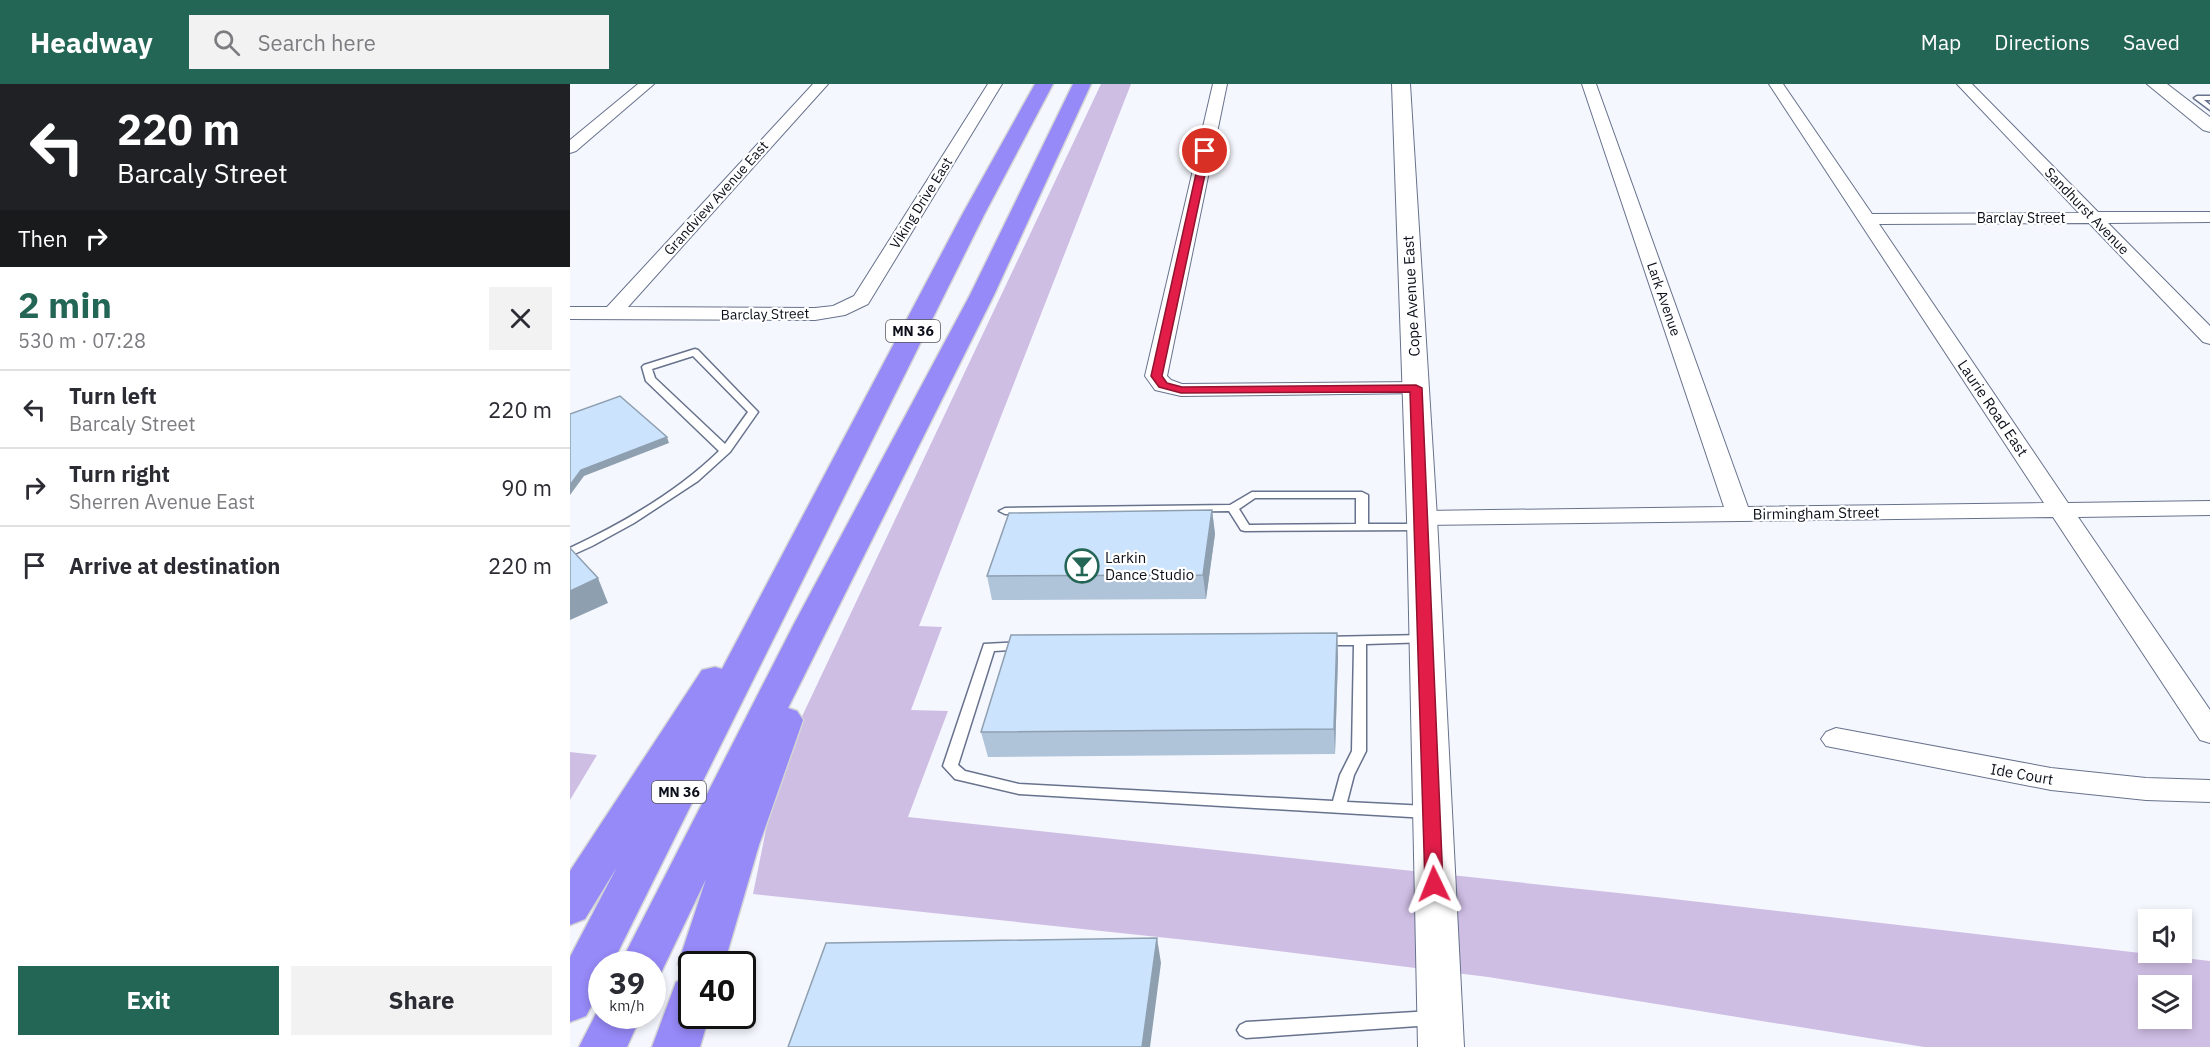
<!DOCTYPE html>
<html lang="en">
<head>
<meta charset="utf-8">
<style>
  :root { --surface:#fff; --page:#f2f2f3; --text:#2b2b33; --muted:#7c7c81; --line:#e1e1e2; --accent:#246656 }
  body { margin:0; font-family:"IBM Plex Sans",sans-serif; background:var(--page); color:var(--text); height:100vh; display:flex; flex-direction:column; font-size:22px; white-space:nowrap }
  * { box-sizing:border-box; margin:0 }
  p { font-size:20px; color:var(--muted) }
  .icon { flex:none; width:33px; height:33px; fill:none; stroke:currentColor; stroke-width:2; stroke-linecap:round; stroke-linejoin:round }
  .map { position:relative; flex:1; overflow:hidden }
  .side { display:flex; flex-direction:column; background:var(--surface); width:570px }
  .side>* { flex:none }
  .guide { background:#202124; color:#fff; overflow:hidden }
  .fabs { position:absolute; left:1568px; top:825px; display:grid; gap:12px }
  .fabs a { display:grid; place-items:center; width:54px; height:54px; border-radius:0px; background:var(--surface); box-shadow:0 3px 9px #0003; font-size:30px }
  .speed { position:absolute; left:18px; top:867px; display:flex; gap:12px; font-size:30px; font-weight:700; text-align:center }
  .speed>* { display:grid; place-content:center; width:78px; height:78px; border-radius:50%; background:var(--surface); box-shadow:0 3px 9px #0003; line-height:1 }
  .speed small { font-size:15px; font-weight:400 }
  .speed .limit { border:3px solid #111; border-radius:9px; background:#fff; color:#111 }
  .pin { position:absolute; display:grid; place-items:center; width:51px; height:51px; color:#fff; margin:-26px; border:3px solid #fff; border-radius:50%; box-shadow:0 2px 6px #0007 }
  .me { position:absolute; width:66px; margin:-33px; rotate:358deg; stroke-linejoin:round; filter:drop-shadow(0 0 4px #0008) }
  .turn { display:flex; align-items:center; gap:21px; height:126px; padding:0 18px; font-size:27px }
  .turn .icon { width:78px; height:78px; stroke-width:2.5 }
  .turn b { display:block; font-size:42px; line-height:51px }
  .then { display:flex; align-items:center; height:57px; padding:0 18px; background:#0003; gap:12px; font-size:22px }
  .round { display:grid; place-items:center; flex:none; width:63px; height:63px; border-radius:0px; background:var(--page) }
  .summary { display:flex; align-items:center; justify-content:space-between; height:102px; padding:0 18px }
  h1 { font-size:36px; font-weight:700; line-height:45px; color:var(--accent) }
  .button { display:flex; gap:12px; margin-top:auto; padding:12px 18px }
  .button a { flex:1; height:69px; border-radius:0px; background:var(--accent); color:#fff; font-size:24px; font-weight:700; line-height:69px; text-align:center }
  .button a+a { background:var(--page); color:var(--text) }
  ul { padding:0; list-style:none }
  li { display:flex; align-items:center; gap:18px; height:78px; padding:0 18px; border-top:2px solid var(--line) }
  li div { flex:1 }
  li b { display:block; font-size:22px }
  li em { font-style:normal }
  header { display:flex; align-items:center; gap:36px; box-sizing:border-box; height:84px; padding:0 30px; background:var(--accent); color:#fff }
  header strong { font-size:28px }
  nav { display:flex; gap:33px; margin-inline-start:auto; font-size:21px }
  .search { width:420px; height:54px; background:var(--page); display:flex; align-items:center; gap:15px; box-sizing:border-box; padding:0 21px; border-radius:0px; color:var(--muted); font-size:22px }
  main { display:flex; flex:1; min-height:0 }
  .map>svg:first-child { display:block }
  .green { fill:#cfbee4; fill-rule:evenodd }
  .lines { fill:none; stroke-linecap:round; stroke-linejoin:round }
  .service-casing { stroke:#67728c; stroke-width:3 }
  .minor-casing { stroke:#67728c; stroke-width:2 }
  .tertiary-casing { stroke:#67728c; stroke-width:2 }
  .motorway-casing { stroke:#d3d4d6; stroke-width:3 }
  .service { fill:#fff; fill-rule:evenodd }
  .minor { fill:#fff; fill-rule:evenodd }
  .tertiary { fill:#fff; fill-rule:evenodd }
  .motorway { fill:#9689f8; fill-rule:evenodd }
  .wall { fill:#afc3d9 }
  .shaded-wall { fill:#8e9fb0 }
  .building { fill:#cbe3fc; stroke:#8e9fb0; stroke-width:1.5 }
  .route { fill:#e11d48; stroke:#92132f; stroke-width:1.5 }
  .labels { text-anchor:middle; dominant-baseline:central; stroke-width:4.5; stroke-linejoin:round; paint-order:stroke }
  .far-street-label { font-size:14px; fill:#0c0f19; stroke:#fff }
  .shield { fill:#fff; stroke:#55575e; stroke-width:1.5 }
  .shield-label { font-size:14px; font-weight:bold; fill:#0c0f19 }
  .street-label { font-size:15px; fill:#0c0f19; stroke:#fff }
  .poi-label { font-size:15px; fill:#0c0f19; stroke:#fff; text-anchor:start }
</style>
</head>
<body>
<header>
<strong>Headway</strong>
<div class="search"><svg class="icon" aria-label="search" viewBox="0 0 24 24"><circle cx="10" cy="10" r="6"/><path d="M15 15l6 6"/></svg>Search here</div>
<nav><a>Map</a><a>Directions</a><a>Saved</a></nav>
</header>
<main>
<section class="side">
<div class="guide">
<div class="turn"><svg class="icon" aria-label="left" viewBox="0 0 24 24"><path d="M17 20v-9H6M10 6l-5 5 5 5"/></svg><div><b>220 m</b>Barcaly Street</div></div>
<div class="then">Then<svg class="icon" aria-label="right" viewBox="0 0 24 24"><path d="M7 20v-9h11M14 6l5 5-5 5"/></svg></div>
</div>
<div class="summary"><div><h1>2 min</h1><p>530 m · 07:28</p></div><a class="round"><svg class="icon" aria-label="close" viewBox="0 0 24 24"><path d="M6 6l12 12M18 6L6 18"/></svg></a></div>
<ul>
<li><svg class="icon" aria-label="left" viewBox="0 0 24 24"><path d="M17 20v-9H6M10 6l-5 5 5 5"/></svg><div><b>Turn left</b><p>Barcaly Street</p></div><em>220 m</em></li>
<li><svg class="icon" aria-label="right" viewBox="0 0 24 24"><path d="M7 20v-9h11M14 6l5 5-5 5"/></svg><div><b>Turn right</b><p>Sherren Avenue East</p></div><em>90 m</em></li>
<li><svg class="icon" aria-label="arrive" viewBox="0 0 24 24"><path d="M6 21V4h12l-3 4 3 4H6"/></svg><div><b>Arrive at destination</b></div><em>220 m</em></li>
</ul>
<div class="button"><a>Exit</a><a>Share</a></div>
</section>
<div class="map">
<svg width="1640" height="963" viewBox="0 0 1640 963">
  <rect width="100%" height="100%" fill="#f5f7fe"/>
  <path class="green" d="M531,0H561L349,542L372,543L341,626L378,627L338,733L1086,813L1640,877V963H1354L918,893L626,857L183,810L209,681ZM1578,902H1611V934H1578Z
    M0,668L27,671L0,716Z"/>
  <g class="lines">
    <g class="service-casing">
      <path id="service" d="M1640,12V16H1634L1640,21V26L1624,14L1627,12Z
        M125,265L128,266L188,328L160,368L128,397L64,439L22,462L0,472V464C53,439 107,408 149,367L76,297L72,283L74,281ZM123,272L178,328L155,360L85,294L82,285Z
        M682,408H792L798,411V440H851L857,443L851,446L675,447L671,446L659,427L435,430L429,427L435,424L660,421ZM685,414H786V440L679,441L669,425Z
        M855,551L861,555L860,558L796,560V667L784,691L777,718L857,722L862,724L864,728L862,732L857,734L449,710L385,695L373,682L414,560L453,558L458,559L459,562L458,565L424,567L388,681L395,687L449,700L763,717L770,691L782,667L784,561H752L746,557L752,553Z
        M862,927L868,929L870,934L868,939L862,941L676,954L670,951L667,946L670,941L676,938Z"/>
    </g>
    <g class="minor-casing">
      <path id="minor" d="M68,0H84L6,67L0,69V56Z
        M243,0H258L58,223L245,224L263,222L284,212L418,0H432L298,220L275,231L245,236L0,235V223H37Z
        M643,0H657L597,292L601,296L612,300L846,298L854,299L857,304L854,309L611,312L585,306L575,292Z
        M1012,0H1026L1178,423L1474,419L1199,0H1213L1302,130L1509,129L1387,0H1402L1528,128H1640V138L1538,139L1640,242V260L1633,258L1519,139L1309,140L1498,419L1640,417V431L1508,433L1640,626V659L1630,656L1483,433L852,441L843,439L840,434L843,429L852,427L1154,423Z
        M1266,644L1481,684L1576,694L1640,696V718L1576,716L1481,706L1256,662L1251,655L1256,648Z"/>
    </g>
    <g class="tertiary-casing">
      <path id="tertiary" d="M822,0H840L867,434L894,963H848L837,434Z
        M1577,0H1597L1640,33V48L1633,46Z"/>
    </g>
    <g class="motorway-casing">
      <path id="motorway" d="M465,0H483L414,131L42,880H32V902L16,932L0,938V873L47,783L15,835L0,841V787L132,586L145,583L152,585L392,131Z
        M503,0H521L424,211L218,624L227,627L233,636L189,761L154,880H122V932H139L130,963H82L106,898L117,894L108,880L136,795L89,893L82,896V880H50L224,540L400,211Z
        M32,918V932H71L57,963H9Z"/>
    </g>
    <use href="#service" class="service"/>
    <use href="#minor" class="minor"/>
    <use href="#tertiary" class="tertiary"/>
    <use href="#motorway" class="motorway"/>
  </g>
  <path class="wall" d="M642,426L645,450L636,515L422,516L417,492Z
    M767,549L768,573L765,670L418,673L411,648Z"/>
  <path class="shaded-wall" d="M97,353L99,359L14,392L0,411V401L11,386Z
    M642,426L645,450L636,515L633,491Z
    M28,494L38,519L0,536V507Z
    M767,549L768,573L765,670L764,645Z
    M587,854L591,879L580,963H572Z"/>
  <path class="building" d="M50,312L97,353L11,386L0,401V330Z
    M642,426L633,491L417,492L439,429Z
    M0,464L28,494L0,507Z
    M767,549L764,645L411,648L441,551Z
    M587,854L572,963H218L256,859Z"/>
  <path class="route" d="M635,65L640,67L592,292L597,299L612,303L846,301L852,304L873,800L870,805H858L855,800L840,308L611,309L589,303L581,292L631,67Z"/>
  <defs>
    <g id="bar-ring" transform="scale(1.725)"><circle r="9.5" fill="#fff" stroke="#246656" stroke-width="1.5"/><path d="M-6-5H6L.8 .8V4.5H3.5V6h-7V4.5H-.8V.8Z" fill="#246656"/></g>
  </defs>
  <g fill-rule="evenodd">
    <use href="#bar-ring" x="512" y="482"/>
  </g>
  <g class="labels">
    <g class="far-street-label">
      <text transform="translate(146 114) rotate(-48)">Grandview Avenue East</text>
      <text transform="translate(351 119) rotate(-58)">Viking Drive East</text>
      <text transform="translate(1517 127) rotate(46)">Sandhurst Avenue</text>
      <text x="1451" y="134">Barclay Street</text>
      <text transform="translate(1094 215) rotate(71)">Lark Avenue</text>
      <text transform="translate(195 230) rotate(-1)">Barclay Street</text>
    </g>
    <g class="shield">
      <rect x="316" y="236" width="54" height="22" rx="4.5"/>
      <rect x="82" y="697" width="54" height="22" rx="4.5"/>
    </g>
    <g class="shield-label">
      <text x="343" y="247">MN 36</text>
      <text x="109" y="708">MN 36</text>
    </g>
    <g class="street-label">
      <text transform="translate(841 212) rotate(-93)">Cope Avenue East</text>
      <text transform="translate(1423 324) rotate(56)">Laurie Road East</text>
      <text transform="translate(1246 429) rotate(-1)">Birmingham Street</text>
      <text transform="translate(1452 690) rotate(10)">Ide Court</text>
    </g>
    <g class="poi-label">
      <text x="535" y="473">Larkin<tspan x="535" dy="17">Dance Studio</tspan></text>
    </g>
  </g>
</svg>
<div class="fabs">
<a><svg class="icon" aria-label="sound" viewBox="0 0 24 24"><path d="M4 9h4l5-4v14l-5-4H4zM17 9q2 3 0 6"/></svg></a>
<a><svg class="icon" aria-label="layers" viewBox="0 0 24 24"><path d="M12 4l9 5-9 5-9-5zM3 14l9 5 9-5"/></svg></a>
</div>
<div class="speed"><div>39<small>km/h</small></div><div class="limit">40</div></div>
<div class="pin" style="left:635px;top:67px;background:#d93025"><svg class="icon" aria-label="arrive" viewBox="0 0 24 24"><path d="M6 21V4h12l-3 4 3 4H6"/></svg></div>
<svg class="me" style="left:864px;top:800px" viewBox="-20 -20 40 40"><path d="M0-17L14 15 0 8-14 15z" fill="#e11d48" stroke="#fff" stroke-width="4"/></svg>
</div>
</main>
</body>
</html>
